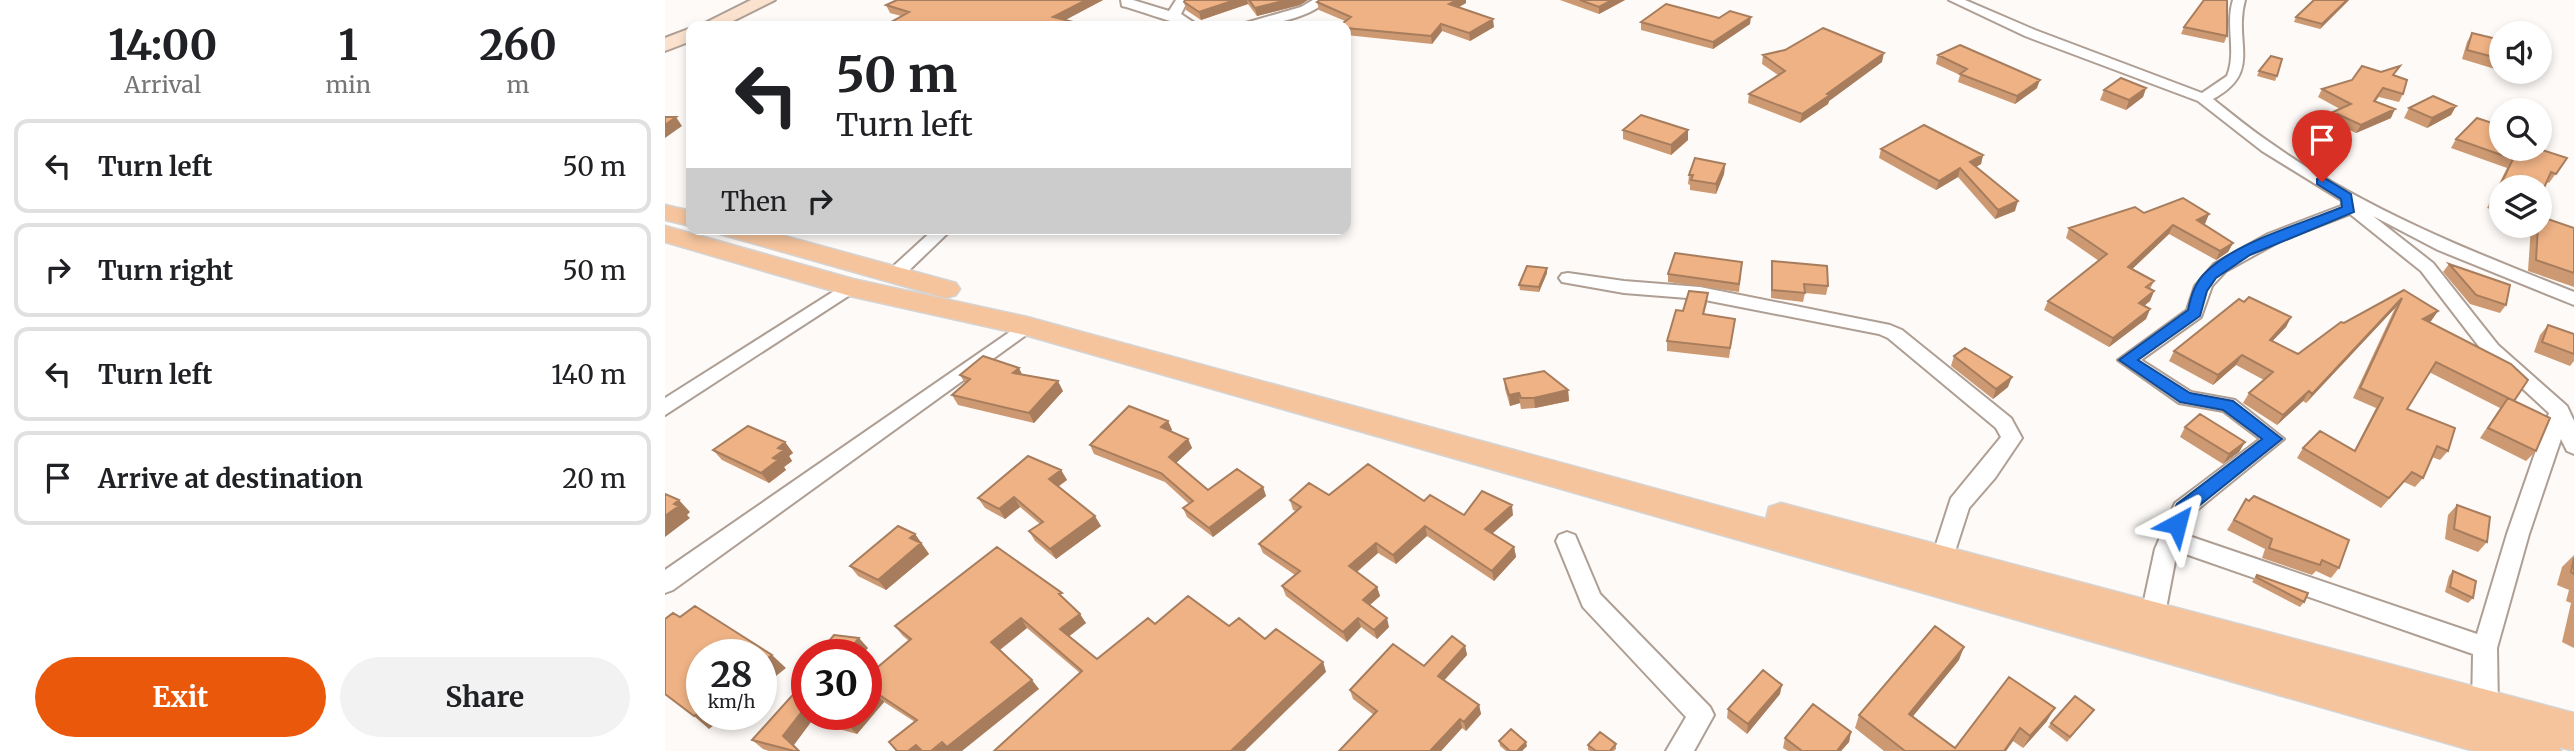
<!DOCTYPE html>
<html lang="en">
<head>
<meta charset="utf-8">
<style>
  :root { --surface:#fff; --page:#f2f2f2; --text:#202124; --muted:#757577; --line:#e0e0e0; --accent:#ea580c }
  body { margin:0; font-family:Merriweather,serif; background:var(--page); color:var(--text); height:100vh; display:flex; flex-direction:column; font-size:26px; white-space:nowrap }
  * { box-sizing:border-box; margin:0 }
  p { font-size:23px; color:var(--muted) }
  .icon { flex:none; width:38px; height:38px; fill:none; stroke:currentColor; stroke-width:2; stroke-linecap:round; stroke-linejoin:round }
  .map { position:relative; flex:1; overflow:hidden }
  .details { display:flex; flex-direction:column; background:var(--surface); width:665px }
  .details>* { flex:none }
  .guide { position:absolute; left:21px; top:21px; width:665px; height:214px; border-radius:14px; box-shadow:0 4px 10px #0003; background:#fff; color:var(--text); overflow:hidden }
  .controls { position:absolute; left:1824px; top:21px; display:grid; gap:14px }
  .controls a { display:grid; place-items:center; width:63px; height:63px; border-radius:50%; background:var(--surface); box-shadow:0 4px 10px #0003; font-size:35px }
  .speed { position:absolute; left:21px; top:639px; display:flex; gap:14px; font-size:35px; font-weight:700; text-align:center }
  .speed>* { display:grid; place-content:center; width:91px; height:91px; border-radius:50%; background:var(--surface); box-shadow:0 4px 10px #0003; line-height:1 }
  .speed small { font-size:18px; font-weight:400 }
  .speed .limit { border:10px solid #d22; background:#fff; color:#111 }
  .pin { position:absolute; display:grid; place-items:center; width:60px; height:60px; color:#fff; margin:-72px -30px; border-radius:50% 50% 50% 0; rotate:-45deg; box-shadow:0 0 7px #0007 }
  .pin .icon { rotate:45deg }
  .me { position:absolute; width:77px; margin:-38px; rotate:38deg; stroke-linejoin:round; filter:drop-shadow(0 0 5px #0008) }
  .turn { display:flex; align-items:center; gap:24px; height:147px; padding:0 35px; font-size:32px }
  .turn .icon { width:91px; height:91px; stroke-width:2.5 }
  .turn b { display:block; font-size:49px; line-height:60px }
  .then { display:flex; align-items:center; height:66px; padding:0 35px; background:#0003; gap:14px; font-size:26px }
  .eta { display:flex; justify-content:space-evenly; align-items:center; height:119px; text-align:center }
  .eta b { font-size:42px; font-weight:700; line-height:49px }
  .action { display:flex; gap:14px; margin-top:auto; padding:14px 35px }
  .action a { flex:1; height:80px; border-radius:42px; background:var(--accent); color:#fff; font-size:28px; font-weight:700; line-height:80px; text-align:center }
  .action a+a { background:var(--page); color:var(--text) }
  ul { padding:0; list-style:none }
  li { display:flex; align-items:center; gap:21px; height:94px; margin:0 14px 10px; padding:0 21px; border:4px solid var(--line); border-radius:14px }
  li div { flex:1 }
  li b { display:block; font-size:26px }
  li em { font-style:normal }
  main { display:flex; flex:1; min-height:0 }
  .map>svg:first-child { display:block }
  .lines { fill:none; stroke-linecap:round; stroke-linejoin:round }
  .street-casing { stroke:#ae9e93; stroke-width:4 }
  .secondary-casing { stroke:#ae9e93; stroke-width:4 }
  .primary-casing { stroke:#d5d4d3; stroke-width:3 }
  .street { fill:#fff; fill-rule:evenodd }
  .secondary { fill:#fae2ce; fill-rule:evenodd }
  .primary { fill:#f5c49d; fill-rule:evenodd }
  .wall { fill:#cd9972 }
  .shaded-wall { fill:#a77d5d }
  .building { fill:#eeb285; stroke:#a77d5d; stroke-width:2 }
  .route { fill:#1a73e8; stroke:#114b97; stroke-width:2 }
</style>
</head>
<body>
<main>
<section class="details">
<div class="eta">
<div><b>14:00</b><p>Arrival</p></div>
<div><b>1</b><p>min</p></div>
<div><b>260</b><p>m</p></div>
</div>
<ul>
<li><svg class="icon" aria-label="left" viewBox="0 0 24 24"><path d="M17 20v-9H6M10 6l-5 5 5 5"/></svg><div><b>Turn left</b></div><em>50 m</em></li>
<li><svg class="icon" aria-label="right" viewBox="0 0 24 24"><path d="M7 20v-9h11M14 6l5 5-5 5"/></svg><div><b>Turn right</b></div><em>50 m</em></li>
<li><svg class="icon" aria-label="left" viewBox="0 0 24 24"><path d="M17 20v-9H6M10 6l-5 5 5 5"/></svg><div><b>Turn left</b></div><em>140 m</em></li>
<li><svg class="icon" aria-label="arrive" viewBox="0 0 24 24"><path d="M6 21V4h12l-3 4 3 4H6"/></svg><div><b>Arrive at destination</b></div><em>20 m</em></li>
</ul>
<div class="action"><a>Exit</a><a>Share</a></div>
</section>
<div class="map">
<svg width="1909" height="751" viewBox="0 0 1909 751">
  <rect width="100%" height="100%" fill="#fdfaf7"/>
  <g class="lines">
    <g class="street-casing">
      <path id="street" d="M456,0H468L504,11L511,0H523L516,14L534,26C515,27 478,11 457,6Z
        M648,0H663C642,20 598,27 570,26L636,7Z
        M1284,0H1300L1370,30L1537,93L1562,76C1572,52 1560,25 1568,0H1580C1568,43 1598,72 1548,99C1567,114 1586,130 1607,144C1699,209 1805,251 1909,292V305L1773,250L1708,216L1768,263L1833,345L1902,406L1909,421V454L1902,451L1896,439L1864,534L1832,648L1833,708L1829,716L1820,720L1811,716L1807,708L1808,654L1512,551L1499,619L1495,626L1487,629L1479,626L1475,619L1490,549L1510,503L1595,439L1558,411L1514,403L1453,360L1522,310L1530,286L1549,264L1603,234L1676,206L1678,201L1597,151L1533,101L1360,36ZM1685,214L1756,271L1819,353L1884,413L1842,534L1812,634L1518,534L1527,514L1619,439L1570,400L1526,392L1476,360L1536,317L1547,286L1561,271L1615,241Z
        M269,229H287L235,279H223L220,275L223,271Z
        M903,273L959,281L1035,287L1225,325L1237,330L1346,418L1357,438L1330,478L1304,508L1285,567L1277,569L1269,567L1266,560L1286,498L1336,437L1331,428L1223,338L1214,334L1035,299L959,293L897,282L894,278L897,274Z
        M185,281L194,287L191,291L0,415V398Z
        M362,320L368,322L371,326L368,330L8,590L0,593V570Z
        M902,532L910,535L935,594L1045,707L1049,715L1029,751H1001L1021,717L918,607L891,541L894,535Z"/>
    </g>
    <g class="secondary-casing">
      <path id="secondary" d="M86,0H110L58,26H34Z
        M26,28V41L0,51V38Z"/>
    </g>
    <g class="primary-casing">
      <path id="primary" d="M0,205L26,211V226L0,220Z
        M0,226L188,279L362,317L1101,519L1104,507L1116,503L1909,713V751L1894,747L1896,751H1809L360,335L185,296L0,242Z
        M51,229H94L291,283L295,289L291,295L281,298L55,234Z"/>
    </g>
    <use href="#street" class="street"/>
    <use href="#secondary" class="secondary"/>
    <use href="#primary" class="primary"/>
  </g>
  <path class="wall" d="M232,0H438L400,20L236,16L225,13L221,5Z
    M520,0H643L635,5L592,16L583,4L536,20L521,10L519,2Z
    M655,0H801V3L794,7L829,27L805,41L777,31L767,44L681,35L680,21L654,10L652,2Z
    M895,0H960L934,14Z
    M1684,0L1655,29L1629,22L1631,17Z
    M1054,18L1085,24L1048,49L976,30V22Z
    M1519,27L1562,36L1559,43L1516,34Z
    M1807,33L1836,40V60L1830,69L1797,59L1802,42Z
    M1098,55L1217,62L1164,101L1163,104L1135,123L1083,103L1084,94L1113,75L1097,64Z
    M1273,55L1372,88L1350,104L1293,82L1295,75L1271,64Z
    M1594,71L1612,76L1610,81L1592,76Z
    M1729,76L1738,94L1734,102L1714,97L1710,102L1726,118L1691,133L1663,120L1668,112L1675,109L1653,97L1657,89Z
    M1481,88L1478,97L1461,110L1435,100L1439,90Z
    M1791,106L1786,115L1762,128L1739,118L1744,108Z
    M958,130L1023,140L1006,155L958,139Z
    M1791,139L1836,149L1902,158L1884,183L1881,182L1836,187V212L1822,208L1842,168L1786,148Z
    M1216,149L1318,155L1316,164L1311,167L1350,211L1330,219L1293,177L1271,190L1214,158Z
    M1060,164L1059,174L1051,194L1025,190V185L1023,184L1024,175Z
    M1479,213L1544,214L1539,224L1568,243L1563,252L1551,260L1504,234L1467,269L1489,281L1485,289L1489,291L1485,301L1479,306L1485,309L1481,319L1444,347L1379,310L1383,301L1434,261L1401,238L1404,228Z
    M1866,226L1909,228V287L1863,271Z
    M1107,261L1163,286L1161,295L1140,293L1138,302L1106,298V270Z
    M1077,262L1074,292L1003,282V274Z
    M1784,264L1841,305L1835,313L1805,304L1778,272Z
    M882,268V273L874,292L855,290L854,285Z
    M1739,290L1773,311L1766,321L1764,322L1849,401L1871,451L1861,461L1815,438L1835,408L1764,372L1742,409L1783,451L1775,460L1767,457L1758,478L1750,487L1739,482L1716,508L1632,458L1638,448L1689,451L1711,408L1688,398L1730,308L1641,403L1638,401L1612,425L1578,403L1584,393L1599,380L1571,365L1548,385L1504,361L1509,351L1579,302L1626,317L1621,327L1607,341L1633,354L1679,323Z
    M1042,303L1039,314L1070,319L1064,358L1002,351V341L1018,311Z
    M1883,325L1909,334V361L1905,366L1869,352L1875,335Z
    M1289,356L1343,387L1328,399L1286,366Z
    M357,374L398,391L369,423L293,405L287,395L300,383L295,375Z
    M839,379L903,390L904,401L870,408L856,409L855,403L845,406L840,389Z
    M503,421L507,430L505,431L523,439L527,448L511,463L543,490L598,487L601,496L548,537L522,517L518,508L524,504L500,482L429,454L425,445Z
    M1520,427L1580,442L1574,452L1558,464L1515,437Z
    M120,442L128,453L124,456L127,461L119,467L121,470L104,483L57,460L48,450Z
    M396,470L402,480L393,486L436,526L391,559L370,541L364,531L375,524L355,507L340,519L320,508L313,498Z
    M664,495L759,501L799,515H848L827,534L849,547L851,557L829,581L762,536L731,564L713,553L692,572L712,587L715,596L705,605L724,627L712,639L696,627L682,642L621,596L617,586L630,575L598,553L594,544L631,511L628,510L625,500Z
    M1581,499L1674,568L1666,578L1651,571L1647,575L1597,558L1600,549L1562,530Z
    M1792,505L1822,542L1813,552L1780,539L1783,515Z
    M250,534L264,554L221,590L193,576L185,566Z
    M1909,555V648L1897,642L1906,603L1901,601L1904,590L1892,585L1897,567Z
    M1788,571L1808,598L1803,603L1780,592L1784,576Z
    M1591,577L1639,602L1635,607L1587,582Z
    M403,602L421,623L404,636L432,659L490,624L564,626L600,639L658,662L661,672L415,673L362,628L335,650L374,689L250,722L219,702L192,734L163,726L154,717L244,641L238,636L230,626Z
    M800,646L802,655L779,680L814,705L816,714L801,731L797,728L776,751H674L709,715L688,699L685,690L759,666Z
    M1294,660L1248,716L1290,748L1382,721L1358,748L1348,741L1341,751H1219L1190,728L1194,715Z
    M1115,694L1082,734L1062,718L1063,709Z
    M1429,710L1402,742L1383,727L1386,723Z
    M1186,732L1184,742L1176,751H1123L1118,748L1120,738Z
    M87,740L129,745L135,751H104L98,749Z
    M834,741L862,746L857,751H841L835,746Z
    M951,744V749L949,751H925L923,750V745Z"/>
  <path class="shaded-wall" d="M421,0H438L391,25L388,17Z
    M570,0H582L583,4L536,20L534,12Z
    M622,0H643L635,5L592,16L590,8Z
    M792,0H801V3L785,12L784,4Z
    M947,0H960L934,14V7Z
    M1682,0H1684L1655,29L1657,24Z
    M1086,17L1085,24L1048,49V42Z
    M828,19L829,27L805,41L804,33Z
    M776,24L777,31L767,44L766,36Z
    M1219,53L1217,62L1164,101L1163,104L1135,123L1137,114L1162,94Z
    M1375,80L1372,88L1350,104L1352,96Z
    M1481,88L1478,97L1461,110L1464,100Z
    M1791,106L1786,115L1762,128L1767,118Z
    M1730,109L1726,118L1691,133L1696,125Z
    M11,117L17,126L0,138V125Z
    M1023,130V140L1006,155V145Z
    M1318,155L1316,164L1303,171L1305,162Z
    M1060,164L1059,174L1051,194V184Z
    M1295,168L1293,177L1271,190L1274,181Z
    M1353,201L1350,211L1330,219L1333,210Z
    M1544,214L1540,224L1528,229L1532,220Z
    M1508,225L1504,234L1459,277L1463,267Z
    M1568,243L1563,252L1551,260L1555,251Z
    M882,268V273L874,292V287Z
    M1489,291L1485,301L1470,313L1474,303Z
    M1737,298L1730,308L1641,403L1647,394Z
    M1485,309L1481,319L1444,347L1448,338Z
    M1773,311L1766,321L1751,329L1758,319Z
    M1626,317L1621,327L1599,350L1605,340Z
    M1577,355L1571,365L1548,385L1553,375Z
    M354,368L359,378L348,373Z
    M1347,377L1343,387L1328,399L1331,389Z
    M393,381L398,391L369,423L364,413Z
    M903,390L904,401L870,408L869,398Z
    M1644,391L1638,401L1612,425L1618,415Z
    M854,393L855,403L845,406L844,395Z
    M503,421L507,430L500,436L496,427Z
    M523,439L527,448L508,466L504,457Z
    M120,442L128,453L124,456L127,461L119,467L121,470L104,483L96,473L108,458L113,448Z
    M1580,442L1574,452L1558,464L1564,454Z
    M396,470L402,480L390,489L384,479Z
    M598,487L601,496L548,537L544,528Z
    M349,497L355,507L340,519L334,509Z
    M14,500L25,512L22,515L25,518L0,537V516L9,504Z
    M847,505L848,515L821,539L820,529Z
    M430,516L436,526L391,559L385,549Z
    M760,526L762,536L731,564L728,555Z
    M250,534L264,554L221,590L213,580L245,538Z
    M711,543L713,553L687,576L684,566Z
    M849,547L851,557L829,581L827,571Z
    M712,587L715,596L700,609L698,600Z
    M415,614L421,623L402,638L395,629Z
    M356,618L362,628L333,651L326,642Z
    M693,618L696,627L682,642L678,632Z
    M722,618L724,627L712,639L709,630Z
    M194,638L203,648L198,654H181Z
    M800,646L802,655L775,685L773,676Z
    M1299,647L1294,660L1240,726L1244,714Z
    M107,655L121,668L96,688V663Z
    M658,662L661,672L580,751H566Z
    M367,680L374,689L297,751H266Z
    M1117,685L1115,694L1082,734L1083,724Z
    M210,692L219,702L192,734L183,725L192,714H201V703Z
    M142,705V714H152L129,745L134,751L118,736Z
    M814,705L816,714L801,731L799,722Z
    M1390,708L1382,721L1358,748L1365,736Z
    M37,710V714H63L44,729L29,716Z
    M795,719L797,728L776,751H765Z
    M1355,728L1348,741L1341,751H1339Z
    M1186,732L1184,742L1176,751H1172Z
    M861,742L862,746L857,751H852Z
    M251,745L257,751H243Z"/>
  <path class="building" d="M232,0H421L388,17L424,26H219L244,12L221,5Z
    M520,0H570L534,12L519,2Z
    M584,0H622L590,8Z
    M655,0H792L784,4L828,19L804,33L776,24L766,36L681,28V26H674L686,17L652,2Z
    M915,0H947L934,7Z
    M1539,0H1562V36L1519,27Z
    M1649,0H1682L1657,24L1631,17Z
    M1001,4L1054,18L1065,11L1086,17L1048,42L976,22Z
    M1158,28L1219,53L1162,94L1165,95L1137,114L1084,94L1120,71L1098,55L1120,50Z
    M1807,33L1836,40V59L1802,50Z
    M1295,45L1375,80L1352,96L1295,74L1302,69L1273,55Z
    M1606,56L1617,59L1612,76L1594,71Z
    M1697,66L1716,72L1735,66L1728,75L1742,80L1738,94L1718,88L1709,101L1730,109L1696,125L1668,112L1686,104L1657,89L1687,80Z
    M1456,78L1481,88L1464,100L1439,90Z
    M1768,96L1791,106L1767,118L1744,108Z
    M976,115L1023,130L1006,145L958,130Z
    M0,117H11L0,125Z
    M1812,118L1836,126V149H1874L1902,158L1891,174L1886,172L1874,199V187H1836V201L1829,198L1848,159L1791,139Z
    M1259,125L1318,155L1305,162L1353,201L1333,210L1295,168L1274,181L1216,149Z
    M1030,158L1060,164L1051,184L1026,180L1028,175H1024Z
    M1518,198L1544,214L1532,220L1568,243L1555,251L1508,225L1463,267L1489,281L1481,287L1489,291L1474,303L1485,309L1448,338L1383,301L1442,254L1404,228L1470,207L1479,213Z
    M1874,216L1909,228V273L1871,260L1873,226H1874Z
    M1010,253L1077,262L1074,284L1003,274Z
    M1107,261L1162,266L1163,286L1139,284L1140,293L1107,290Z
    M1784,264L1845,285L1841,305L1811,295Z
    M862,266L882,268L874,287L854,285Z
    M1739,290L1773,311L1758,319L1846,364L1863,380L1849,401L1771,362L1742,409L1790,428L1783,451L1772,446L1758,478L1747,472L1724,498L1638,448L1655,431L1690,451L1718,398L1695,388L1737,298L1647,394L1644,391L1618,415L1584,393L1608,372L1577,355L1553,375L1509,351L1574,299L1579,302L1584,297L1626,317L1605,340L1633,354L1676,322L1679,323Z
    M1024,291L1043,293L1038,314L1070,319L1065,348L1002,341L1011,310L1018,311Z
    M1883,325L1909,334V354L1877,342Z
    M1300,348L1347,377L1331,389L1289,356Z
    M318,356L354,368L348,373L393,381L364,413L287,395L305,379L295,375Z
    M879,371L903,390L869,398H856L854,393L844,395L839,379Z
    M1843,398L1885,418L1871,451L1823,428Z
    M464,406L503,421L496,427L523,439L504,457L543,490L572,469L598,487L544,528L518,508L528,501L496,473L425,445Z
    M1535,414L1580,442L1564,454L1520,427Z
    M83,426L120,442L113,448L119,450L108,458L113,460L96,473L48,450Z
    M363,456L396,470L384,479L430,516L385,549L364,531L378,522L349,497L334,509L313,498Z
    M703,464L759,501L765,495L799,515L817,491L847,505L820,529L849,547L827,571L760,526L728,555L711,543L684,566L712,587L698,600L722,618L709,630L693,618L678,632L617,586L635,571L594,544L636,507L625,500L644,483L664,495Z
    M0,494L14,500L9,504L14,506L0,516Z
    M1589,496L1684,540L1674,568L1657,560L1655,565L1604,548L1607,539L1569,520L1581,499L1584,501Z
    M1792,505L1825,517L1822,542L1789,529Z
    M233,526L250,534L245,538L256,543L213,580L185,566Z
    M332,547L397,593L394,594L415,614L395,629L432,659L483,618L490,624L523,596L564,626L574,618L600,639L611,629L658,662L566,751H329L417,671L356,618L326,642L367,680L282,747L277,742L266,751H257L251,745L243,751H232L224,742L252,720L210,692L201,703V677L246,639L230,626Z
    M1909,558V574L1906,572Z
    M1788,571L1811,581L1808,598L1785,587Z
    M1592,575L1643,593L1639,602L1591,577Z
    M30,606L107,655L96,663V654H37V710L29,716L0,694V619L8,613L15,617Z
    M1270,626L1299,647L1244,714L1290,748L1344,677L1390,708L1365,736L1355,728L1339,751H1240L1194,715Z
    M169,635L194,638L181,654H153Z
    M787,636L800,646L773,676L814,705L799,722L795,719L765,751H674L712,711L685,690L728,644L759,666Z
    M1098,670L1117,685L1083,724L1063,709Z
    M142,679V705L118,736L134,751H129L87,740Z
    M1410,696L1429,710L1405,737L1386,723Z
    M1148,704L1186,732L1172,751H1137L1120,738Z
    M157,714H192L183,725L154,717Z
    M846,729L861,742L852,751H845L834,741Z
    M935,732L951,744L945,751H931L923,745Z"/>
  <path class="route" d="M1652,179H1661L1686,194L1689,212L1585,255L1551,278L1542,291L1535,316L1473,360L1525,393L1568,401L1617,439L1525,513L1518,529H1505L1503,524L1512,504L1597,439L1558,410L1515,402L1454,360L1523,310C1526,296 1530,282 1541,272C1572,241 1637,224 1677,207L1676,199L1652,184Z"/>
</svg>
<div class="controls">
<a><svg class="icon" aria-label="sound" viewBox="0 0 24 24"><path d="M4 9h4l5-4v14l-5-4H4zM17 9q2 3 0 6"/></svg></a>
<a><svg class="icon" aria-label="search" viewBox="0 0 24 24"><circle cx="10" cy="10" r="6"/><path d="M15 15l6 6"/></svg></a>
<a><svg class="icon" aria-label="layers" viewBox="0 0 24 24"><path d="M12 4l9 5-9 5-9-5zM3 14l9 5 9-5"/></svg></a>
</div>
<div class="speed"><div>28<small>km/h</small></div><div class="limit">30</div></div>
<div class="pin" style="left:1657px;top:182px;background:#d93025"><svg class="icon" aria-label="arrive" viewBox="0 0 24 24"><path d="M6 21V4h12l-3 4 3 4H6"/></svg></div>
<svg class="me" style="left:1512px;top:524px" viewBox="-20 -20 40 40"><path d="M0-17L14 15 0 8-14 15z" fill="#1a73e8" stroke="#fff" stroke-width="4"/></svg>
<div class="guide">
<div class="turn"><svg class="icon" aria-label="left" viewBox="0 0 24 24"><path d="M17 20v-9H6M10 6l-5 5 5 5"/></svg><div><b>50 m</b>Turn left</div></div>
<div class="then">Then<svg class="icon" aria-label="right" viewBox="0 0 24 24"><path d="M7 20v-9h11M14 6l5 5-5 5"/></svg></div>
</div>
</div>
</main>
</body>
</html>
